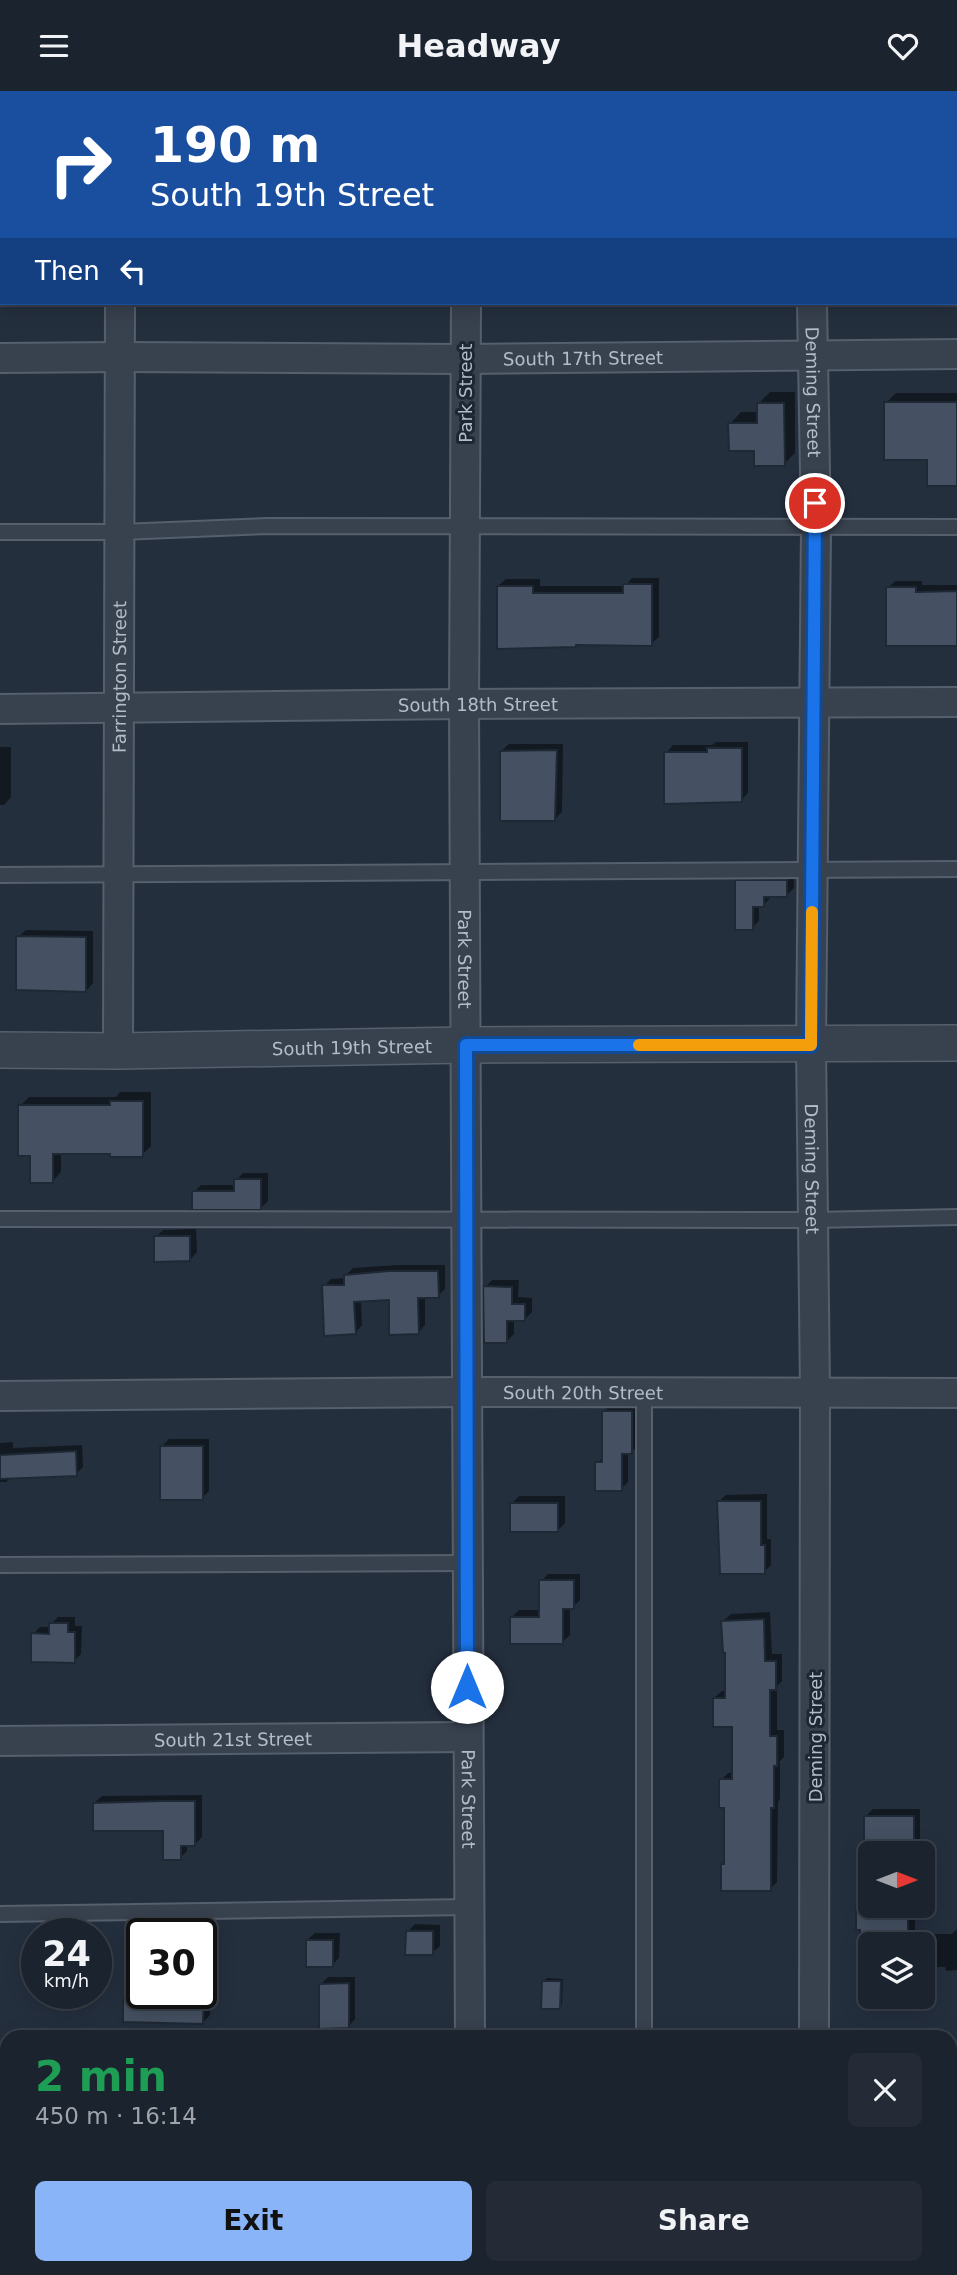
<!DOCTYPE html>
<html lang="en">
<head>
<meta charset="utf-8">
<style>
  :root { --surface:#1b232e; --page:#242b36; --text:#f1f3f6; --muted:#a0a4aa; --line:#39404a; --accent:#8ab4f8 }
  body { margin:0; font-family:"DejaVu Sans",sans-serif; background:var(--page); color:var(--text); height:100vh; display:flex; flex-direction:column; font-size:26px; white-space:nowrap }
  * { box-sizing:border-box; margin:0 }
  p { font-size:23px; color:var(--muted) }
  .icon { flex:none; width:38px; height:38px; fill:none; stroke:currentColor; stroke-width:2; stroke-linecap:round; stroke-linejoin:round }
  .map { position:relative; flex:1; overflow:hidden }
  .panel { position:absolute; left:0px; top:1939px; width:957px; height:245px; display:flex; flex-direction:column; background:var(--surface); border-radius:21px 21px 0 0; box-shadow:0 4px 18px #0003,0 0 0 2px var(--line) }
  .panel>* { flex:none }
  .guide { position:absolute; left:0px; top:0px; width:957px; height:214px; box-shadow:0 4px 18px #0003,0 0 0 2px var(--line); background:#1a4fa0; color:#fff; overflow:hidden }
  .needle { width:46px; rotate:90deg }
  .controls { position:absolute; left:858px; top:1750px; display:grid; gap:14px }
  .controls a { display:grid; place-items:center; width:77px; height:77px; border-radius:10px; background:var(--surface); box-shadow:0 4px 18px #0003,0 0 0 2px var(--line); font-size:35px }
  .speed { position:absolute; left:21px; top:1827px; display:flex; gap:14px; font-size:35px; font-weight:700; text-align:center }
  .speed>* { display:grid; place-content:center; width:91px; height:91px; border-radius:50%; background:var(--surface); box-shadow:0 4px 18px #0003,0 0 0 2px var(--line); line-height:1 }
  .speed small { font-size:18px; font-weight:400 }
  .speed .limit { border:4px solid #111; border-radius:10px; background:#fff; color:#111 }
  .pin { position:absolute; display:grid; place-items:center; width:60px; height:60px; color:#fff; margin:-30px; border:4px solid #fff; border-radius:50%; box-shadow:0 2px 7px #0007 }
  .me { position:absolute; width:77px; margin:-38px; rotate:0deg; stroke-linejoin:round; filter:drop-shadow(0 0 5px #0008) }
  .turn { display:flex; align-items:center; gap:24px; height:147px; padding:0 35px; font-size:32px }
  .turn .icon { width:91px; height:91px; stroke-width:2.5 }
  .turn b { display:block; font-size:49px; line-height:60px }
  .then { display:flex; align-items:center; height:66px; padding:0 35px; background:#0003; gap:14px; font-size:26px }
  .round { display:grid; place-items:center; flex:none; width:74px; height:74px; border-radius:10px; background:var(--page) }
  .overview { display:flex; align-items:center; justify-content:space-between; height:119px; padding:0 35px }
  h1 { font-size:42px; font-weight:700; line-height:52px; color:#1e9e55 }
  .primary-button { display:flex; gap:14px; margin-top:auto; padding:14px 35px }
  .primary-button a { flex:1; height:80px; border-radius:10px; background:var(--accent); color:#111; font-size:28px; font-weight:700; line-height:80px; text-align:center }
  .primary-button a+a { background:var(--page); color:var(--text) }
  header { display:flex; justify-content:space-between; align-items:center; height:91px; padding:0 35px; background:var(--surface); font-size:32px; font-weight:700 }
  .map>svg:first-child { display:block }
  .shadow { fill:#0007 }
  .building { fill:#455162; stroke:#1f2835; stroke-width:2 }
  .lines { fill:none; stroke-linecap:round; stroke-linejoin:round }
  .service-casing { stroke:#565f6c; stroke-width:18 }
  .minor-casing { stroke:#565f6c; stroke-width:32 }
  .tertiary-casing { stroke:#565f6c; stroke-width:38 }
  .service { stroke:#38414e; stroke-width:14 }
  .minor { stroke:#38414e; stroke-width:28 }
  .tertiary { stroke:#38414e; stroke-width:35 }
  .route-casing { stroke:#114b97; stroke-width:18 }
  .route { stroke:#1a73e8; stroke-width:12 }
  .slow { stroke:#f59e0b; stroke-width:12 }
  .labels { text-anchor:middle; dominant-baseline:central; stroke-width:6; stroke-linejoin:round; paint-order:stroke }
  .street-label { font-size:18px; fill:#b4bcc9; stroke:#1d2633 }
</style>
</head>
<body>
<header><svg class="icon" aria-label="menu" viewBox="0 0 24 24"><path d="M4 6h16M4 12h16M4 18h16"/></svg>Headway<svg class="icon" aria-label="heart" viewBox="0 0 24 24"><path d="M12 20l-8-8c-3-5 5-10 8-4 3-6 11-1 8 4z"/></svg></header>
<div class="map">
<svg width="957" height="2184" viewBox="0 0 957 2184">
  <rect width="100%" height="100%" fill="#242f3e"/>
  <path class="shadow" d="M45,0H94V1L45,2Z
    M586,0H620V1L586,2Z
    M676,0H786L784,2H676Z
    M842,0H917V2H842Z
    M770,301H795V362L784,373L756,358L730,333L741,321H759L758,313Z
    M896,302H957V393L929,367L886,312Z
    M632,487H659V546L651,553L578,552L576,555L498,495L506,488H540V495H625Z
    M895,490H922V494H957V553L888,497Z
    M716,651H748V702L741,710L666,662L673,654H712Z
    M509,653H563L562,721L554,729L501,660Z
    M0,656H11V706L4,714H0Z
    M744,782H794V797L787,804H770V807L763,815H759V830L752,837L736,790Z
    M26,839L93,840V892L86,900L18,846Z
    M120,1001H151V1055L142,1064L111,1061H61V1081L53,1090L32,1063L20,1015L29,1006H116Z
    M243,1082H268V1110L261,1117L194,1101L201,1094H236V1089Z
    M196,1138L197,1161L190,1169L156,1146L163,1139Z
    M397,1174H445V1198L438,1205H425V1234L418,1242L391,1207L361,1209L362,1234L355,1242L324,1195L331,1188L345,1187V1185L353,1177Z
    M492,1189H519L518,1206L532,1207V1221L524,1229H514V1243L507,1250L485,1196Z
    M611,1313H639V1354L631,1361H628V1391L621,1398L597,1372L604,1365V1321Z
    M169,1348H209V1400L202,1407L162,1355Z
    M13,1351V1357L82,1354L83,1376L76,1383L11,1386L6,1391H0V1352Z
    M767,1403V1448H771V1474L764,1481L718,1411L726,1404Z
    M519,1405H565V1432L557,1440L511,1413Z
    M548,1483H580V1509L573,1516H570V1544L562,1551L512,1526L519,1519H541V1490Z
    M770,1521L772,1563H782V1590L777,1595V1639H784V1666L780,1670V1708L778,1711L777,1791L770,1798L723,1774L726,1771V1716L721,1689L728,1682H733V1634L714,1607L722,1600H727V1561L723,1530L731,1523Z
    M58,1526H75V1535H82L81,1563L74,1570L33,1543L40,1536H51V1533Z
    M202,1704V1746L195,1753H187V1760L180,1767L165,1738L94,1712L102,1705Z
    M873,1718H920V1748L913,1755L865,1726Z
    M865,1803H870V1815H915V1843H952L957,1838V1879L946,1880L945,1876H922V1853H870V1876H862V1837H858V1811Z
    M415,1833L440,1834V1855L432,1862L407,1841Z
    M315,1842H340L339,1867L332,1874L307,1849Z
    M201,1876H211L210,1924L203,1931L125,1909L132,1902H141L142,1884V1902H201Z
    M328,1886H355V1928L348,1936L321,1893Z
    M547,1887L563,1888L562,1913L559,1917L544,1890Z
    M716,2177H784V2184H716Z
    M862,2177H921V2184H862Z"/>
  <path class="building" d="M884,311H957V395H927V369H884Z
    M757,312H784L785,375H754V360H729L728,332H757Z
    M623,493H652V555L576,554V556L497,558V495H533V502H623Z
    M886,496H916V501L957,500V555H886Z
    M707,657H742V711L664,713V661H707Z
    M557,659L555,730H500V660Z
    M735,789H787V806H764V816H753V839H735Z
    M16,845L86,846V901L16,899Z
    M110,1010H143V1066H110V1063H53V1092H30V1065H18V1014H110Z
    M234,1088H261V1119H192V1100H234Z
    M154,1145H190V1170L154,1171Z
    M389,1180H438L439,1207H418L419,1243L389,1244V1209L354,1211L356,1243L324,1245L322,1194H344V1184Z
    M483,1195L512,1196V1213H525V1230H507V1252H484Z
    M602,1320H632V1363H622V1400H595V1371H602Z
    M160,1355H203V1409H160Z
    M76,1360L77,1385L0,1388V1364Z
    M717,1410H761V1454H765V1483H720Z
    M510,1412H558V1441H510Z
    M539,1489H574V1518H563V1553H510V1526H539Z
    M764,1528L765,1570H776V1599H770V1645H777V1675H774V1717H771V1800H721V1773H724V1717H719V1688H732V1636H713V1607H725V1562H723L721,1530Z
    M49,1532H68V1541H75V1572L31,1571V1542L49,1543Z
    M163,1710H195V1755H181V1769H163V1740H93V1712Z
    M864,1725H914V1757H864Z
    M856,1815H908V1853H860V1839H856Z
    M406,1840H433V1864H405Z
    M306,1849H333V1876H306Z
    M542,1890H561L560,1918H541Z
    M349,1892V1937L319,1938V1893Z
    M139,1902H204L203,1933L123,1931V1908H139Z"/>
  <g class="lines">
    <g class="service-casing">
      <path id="service" d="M956,84H957
        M0,88H2
        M0,441H120L268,435L957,436
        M0,784L957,778
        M0,1128L813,1129L957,1126
        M644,1301V1946
        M0,1474L468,1472
        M0,1823L469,1816
        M0,2163H7
        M645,2177V2184"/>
    </g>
    <g class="minor-casing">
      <g id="minor">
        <path d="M810,0V2"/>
        <path d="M121,2V0"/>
        <path d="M469,2V0"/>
        <path id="s1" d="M466,212L464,613L470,1946"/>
        <path id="s2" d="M812,212L816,436L811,954L815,1301L814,1946"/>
        <path id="s3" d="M0,267L120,266L465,268L957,263"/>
        <path id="s4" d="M0,618L464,613L957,611"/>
        <path id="s5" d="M118,960L120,212"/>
        <path id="s6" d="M0,1305L468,1301L957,1302"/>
        <path id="s7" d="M0,1650L467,1646"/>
        <path d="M950,1988H957"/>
        <path d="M0,1993H7"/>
        <path d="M473,2177V2184"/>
        <path d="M816,2177V2184"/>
      </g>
    </g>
    <g class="tertiary-casing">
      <g id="tertiary">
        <path id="s8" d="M0,959L118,960L466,954L957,952"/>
      </g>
    </g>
    <use href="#service" class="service"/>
    <use href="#minor" class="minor"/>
    <use href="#tertiary" class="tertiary"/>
  </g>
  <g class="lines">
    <g class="route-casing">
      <path id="route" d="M467,1596L466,954H811L815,412"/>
    </g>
    <use href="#route" class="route"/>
    <path class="slow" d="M639,954H811L812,821"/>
  </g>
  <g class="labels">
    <g class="street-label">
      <text stroke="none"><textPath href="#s3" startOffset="583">South 17th Street</textPath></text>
      <text transform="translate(465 302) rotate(-90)">Park Street</text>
      <text stroke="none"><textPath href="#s2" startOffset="89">Deming Street</textPath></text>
      <text stroke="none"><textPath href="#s5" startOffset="374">Farrington Street</textPath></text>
      <text stroke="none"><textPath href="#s4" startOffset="478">South 18th Street</textPath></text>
      <text stroke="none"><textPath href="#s1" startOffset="656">Park Street</textPath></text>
      <text stroke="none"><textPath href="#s8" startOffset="352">South 19th Street</textPath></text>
      <text stroke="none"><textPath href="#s2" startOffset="866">Deming Street</textPath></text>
      <text stroke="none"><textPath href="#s6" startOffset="583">South 20th Street</textPath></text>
      <text transform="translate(815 1646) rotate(-90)">Deming Street</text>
      <text stroke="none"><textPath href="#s7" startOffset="233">South 21st Street</textPath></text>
      <text stroke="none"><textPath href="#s1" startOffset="1496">Park Street</textPath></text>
    </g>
  </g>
</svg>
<div class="controls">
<a><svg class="needle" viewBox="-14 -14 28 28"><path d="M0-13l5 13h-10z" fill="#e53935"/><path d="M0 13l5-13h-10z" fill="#a0a4aa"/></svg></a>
<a><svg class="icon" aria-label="layers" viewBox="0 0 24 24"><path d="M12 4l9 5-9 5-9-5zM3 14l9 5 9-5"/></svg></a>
</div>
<div class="speed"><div>24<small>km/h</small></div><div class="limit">30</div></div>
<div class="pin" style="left:815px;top:412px;background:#d93025"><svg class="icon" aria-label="arrive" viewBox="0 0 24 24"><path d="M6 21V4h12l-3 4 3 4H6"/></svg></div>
<svg class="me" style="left:467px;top:1596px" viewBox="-20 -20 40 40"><circle r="19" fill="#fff"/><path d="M0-13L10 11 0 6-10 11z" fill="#1a73e8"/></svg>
<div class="guide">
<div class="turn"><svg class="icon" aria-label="right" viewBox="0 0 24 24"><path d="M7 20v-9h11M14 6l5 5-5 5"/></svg><div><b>190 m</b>South 19th Street</div></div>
<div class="then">Then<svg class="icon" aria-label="left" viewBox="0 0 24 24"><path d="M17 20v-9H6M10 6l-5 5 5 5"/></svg></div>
</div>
<section class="panel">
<div class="overview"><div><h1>2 min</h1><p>450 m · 16:14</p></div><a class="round"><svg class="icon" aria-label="close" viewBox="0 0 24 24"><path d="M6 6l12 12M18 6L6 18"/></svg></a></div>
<div class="primary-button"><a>Exit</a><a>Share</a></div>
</section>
</div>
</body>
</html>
